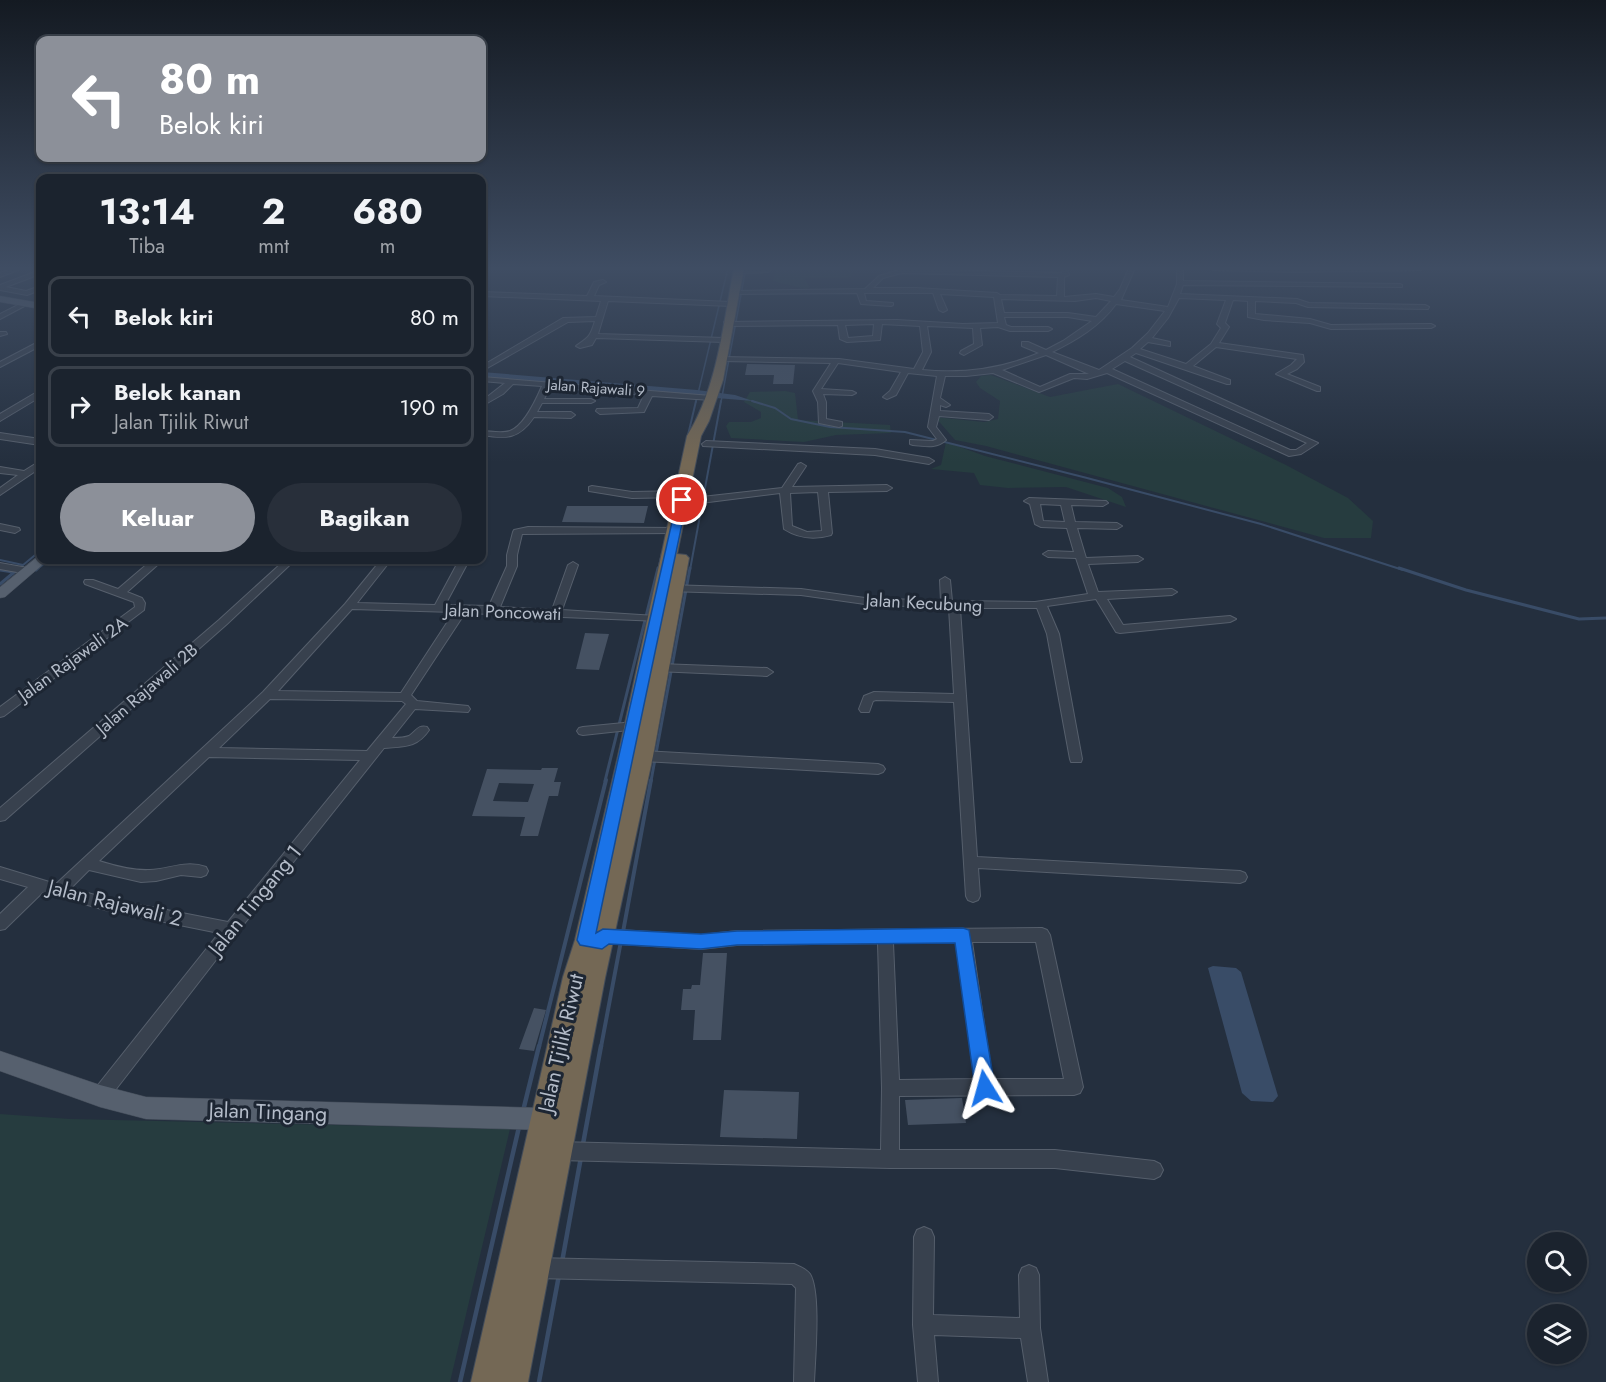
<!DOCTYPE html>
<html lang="id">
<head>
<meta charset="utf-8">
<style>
  :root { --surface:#1b232e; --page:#282f3a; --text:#f1f3f6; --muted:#a0a4aa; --line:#39404a; --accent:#8c9099 }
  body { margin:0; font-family:Jost,sans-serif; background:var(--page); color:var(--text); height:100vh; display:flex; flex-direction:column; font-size:22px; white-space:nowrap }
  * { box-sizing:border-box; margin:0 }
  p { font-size:20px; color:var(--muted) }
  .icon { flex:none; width:33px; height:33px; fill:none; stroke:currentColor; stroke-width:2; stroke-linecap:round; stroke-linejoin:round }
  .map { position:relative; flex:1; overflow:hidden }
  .side { position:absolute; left:36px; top:174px; width:450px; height:390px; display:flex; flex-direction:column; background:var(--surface); border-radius:12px; box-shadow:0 2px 4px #0004,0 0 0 2px var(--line) }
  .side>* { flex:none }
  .guide { position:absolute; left:36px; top:36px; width:450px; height:126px; border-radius:12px; box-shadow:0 2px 4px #0004,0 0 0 2px var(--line); background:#8c9099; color:#fff; overflow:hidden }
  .buttons { position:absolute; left:1527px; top:1232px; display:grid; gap:12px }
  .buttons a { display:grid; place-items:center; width:60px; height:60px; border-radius:50%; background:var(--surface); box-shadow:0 2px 4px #0004,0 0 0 2px var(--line); font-size:30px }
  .pin { position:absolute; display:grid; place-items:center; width:51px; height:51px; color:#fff; margin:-26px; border:3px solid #fff; border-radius:50%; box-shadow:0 2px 6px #0007 }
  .me { position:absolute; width:66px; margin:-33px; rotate:352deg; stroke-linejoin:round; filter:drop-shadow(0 0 4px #0008) }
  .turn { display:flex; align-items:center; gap:21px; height:126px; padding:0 24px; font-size:27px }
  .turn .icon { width:78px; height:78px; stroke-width:2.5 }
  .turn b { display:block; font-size:42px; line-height:51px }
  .eta { display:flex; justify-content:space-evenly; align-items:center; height:102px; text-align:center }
  .eta b { font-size:36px; font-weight:700; line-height:42px }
  .button { display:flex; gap:12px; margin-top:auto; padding:12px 24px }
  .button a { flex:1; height:69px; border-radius:36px; background:var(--accent); color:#fff; font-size:24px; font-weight:700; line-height:69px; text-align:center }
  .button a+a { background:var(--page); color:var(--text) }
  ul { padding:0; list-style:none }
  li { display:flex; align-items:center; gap:18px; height:81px; margin:0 12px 9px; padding:0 12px; border:3px solid var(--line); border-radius:12px }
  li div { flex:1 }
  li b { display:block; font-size:22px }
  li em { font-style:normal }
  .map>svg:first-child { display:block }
  .green { fill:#263c3f }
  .water { fill:#394c67 }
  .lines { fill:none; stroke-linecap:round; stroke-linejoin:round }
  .stream-far4 { stroke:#394c67; stroke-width:1.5 }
  .stream-far3 { stroke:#394c67; stroke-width:2 }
  .stream-far2 { stroke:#394c67; stroke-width:3 }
  .stream-far1 { stroke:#394c67; stroke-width:4 }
  .stream { stroke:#394c67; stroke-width:4.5 }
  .building { fill:#455162; fill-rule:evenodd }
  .minor-casing { stroke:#565f6c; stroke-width:2 }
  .major-casing { stroke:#414a57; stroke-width:1 }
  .highway-casing { stroke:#434c59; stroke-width:2 }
  .minor { fill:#38414e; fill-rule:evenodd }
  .major { fill:#56606e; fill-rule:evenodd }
  .highway { fill:#746855; fill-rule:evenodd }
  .route { fill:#1a73e8; stroke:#114b97; stroke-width:1.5 }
  .labels { text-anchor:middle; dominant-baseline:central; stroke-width:6; stroke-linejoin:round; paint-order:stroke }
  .far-street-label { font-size:15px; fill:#b4bcc9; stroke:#1d2633 }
  .street-label { font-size:18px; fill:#b4bcc9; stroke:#1d2633 }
  .near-street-label { font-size:21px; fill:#b4bcc9; stroke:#1d2633 }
</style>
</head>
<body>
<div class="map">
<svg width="1606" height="1382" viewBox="0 0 1606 1382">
  <rect width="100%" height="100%" fill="#242f3e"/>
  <path class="green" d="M776,268H852L853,276L847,278H809L805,279L809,287L806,289L773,281Z
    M991,375L1050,397L1118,384L1286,465L1348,498L1373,521L1371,538H1324L986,446L955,440L935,417L984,422L998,419L1000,401L980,388L976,382L981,376Z
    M785,391L795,393L798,420L890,425L891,433L836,435L804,442L731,438L726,426L729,422H751L761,418V412L744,402L750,392Z
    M946,442L985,456L1108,488L1122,497L1126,507L1066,487L1008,488L980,485L974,473L931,469L941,465Z
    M0,1114L70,1119L510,1129L450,1382H0Z"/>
  <path class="water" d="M482,372L697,390L735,395L753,401L485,379L482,378Z
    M1213,966L1236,968L1241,972L1278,1096L1273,1102L1251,1101L1242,1093L1208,968Z"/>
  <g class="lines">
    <path class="stream-far4" d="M752,401L755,402
      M696,402L728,268
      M721,402L746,268"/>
    <path class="stream-far3" d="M752,401L775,408L791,419L830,427L905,432L1087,478L1261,524L1403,570
      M688,435L696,401
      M0,560L23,565
      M17,570L40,551
      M36,570L49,560
      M658,570L662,553
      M690,570L721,401"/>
    <path class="stream-far2" d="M1399,568L1466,590L1579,619L1606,618
      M0,570L13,572
      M36,570L38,568
      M0,584L19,568
      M605,781L658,568
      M651,781L690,568"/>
    <path class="stream-far1" d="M623,932L651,780
      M539,1047L606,780
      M601,1047L621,941"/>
    <path class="stream" d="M523,1111L539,1046
      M583,1144L601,1046
      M562,1262L581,1157
      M460,1382L519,1127
      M539,1382L559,1275"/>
  </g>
  <path class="building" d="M747,364L795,365L793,384H773L774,375H745Z
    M567,506H648L644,523L562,522Z
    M585,633L609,634L599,670L576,669Z
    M542,768H558L554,782H561L558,796H549L538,836H520L525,817L472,816L487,769L541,770ZM499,783L534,784L528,802L493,801Z
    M703,953H727L721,1040H693L695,1010H681L683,989H691L692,985H700Z
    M534,1008L546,1010L534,1051L519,1049Z
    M724,1090L799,1092L797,1139L720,1137Z
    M962,1098L966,1123L908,1125L905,1100Z"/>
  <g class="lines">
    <g class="minor-casing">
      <path id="minor" d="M13,268H23L0,277V273Z
        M765,268L771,270L768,272L738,273L735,271L738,269Z
        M1061,268H1067L1069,275L1064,277V297L1096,294L1114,297L1120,289L1129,268H1135L1121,300L1168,307L1177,284V268H1183V281L1400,284L1402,285V287L1183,285L1180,294L1297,299L1309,303L1425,305L1429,307L1428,309L1308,307L1296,303L1255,301V314L1310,319L1331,325L1431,324L1435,326L1431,328L1331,329L1310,323L1264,320L1248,317V301L1233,300L1225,323L1229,327L1219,343L1303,355L1304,362L1297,369L1287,374L1320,387V391H1317L1276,374L1291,365L1297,359L1216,347L1193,366L1230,380V384H1227L1136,353L1130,357L1318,443L1301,454L1289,456L1107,373L1087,379L1074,378L1039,392L993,373L966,376H945L940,398L950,405L946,407L940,405V411L989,414L993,417L989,420L939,416L936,427L946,440C936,449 926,446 913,445L910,444V440L933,441L937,439L928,427L937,376L908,373L896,395L887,399L883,397L890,391L901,372L838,363L821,389L852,391L856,393L852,395L823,394L826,402V419L842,422V426L839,427L819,423L818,402L813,391L831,363L721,361L717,359L721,357L839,359L914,369L923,352L920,326L882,324L880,340L847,342L840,339L838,325L724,326V322H727L897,320L963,324L998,323L994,297L940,294L947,310L943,312L939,310L933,293H864L866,301L893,303V305L891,306L861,304L857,293L734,294L731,292L732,291L865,289L879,276L902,269L1062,273ZM902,273L1058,277L1057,296L1000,295L997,293L916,288H873L883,278ZM1096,298L1111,301L1096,317L1068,313H1004L1001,299L1075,301ZM1179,298L1226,300L1217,324L1221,328L1211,344L1186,364L1140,349L1148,342L1170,346V342L1152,338L1168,318ZM1116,304L1165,311L1148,333L1132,348L1099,370L1052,352C1077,340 1100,326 1116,304ZM1004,317H1068L1092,321L1063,341L1046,350L1028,342H1022V346L1039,353C1001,369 964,374 922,370L931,352L927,326L973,328L974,344L961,351L960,353L964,355L982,345L980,328L998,327L1010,331H1048L1052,329L1048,327H1011L1006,325ZM874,324L873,336L848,338L845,325ZM1046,355L1089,374H1070L1040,387L1002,370ZM1125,361L1307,443L1296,450H1290L1112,369Z
        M1210,268H1424L1421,270L1293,272L1213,270Z
        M40,270V274L6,287L26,291L40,286V290L27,295L0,290V285Z
        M603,280L606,282L599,285L594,296L731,302L735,304L731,306L608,301L598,334L724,338L728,340L724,342L596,338L592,345L580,348L576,346C589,337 590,337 595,321L568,322L482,371V366L563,318L596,317L601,301L482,296V292L587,296L594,282Z
        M24,302L30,303L0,319V314Z
        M0,332H6L7,334L0,336Z
        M40,341V346L0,367V362Z
        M482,377L711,396L715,398L711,400L652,396L644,412L600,414L596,411L597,409L638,408L644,395L550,387L544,399H591L595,401L591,403H542L537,412H571L575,415L571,418L534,417C519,439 507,439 482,435V431C490,431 501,434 510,431C524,426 536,400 542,386L513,384L503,394L482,406V401L505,383L482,381Z
        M37,392H40V397L0,421V414Z
        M0,433L40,439V445L0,439Z
        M706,441L875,449L929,458L934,461L929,464L875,455L703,446L702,444Z
        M40,461V468L0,495V488L18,475L0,473V467L24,471Z
        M801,463L806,466L792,487L887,485L892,488L887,491L828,492L832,533L831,535C814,540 798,538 784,529L780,493L693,504L688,501L693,498L782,488L798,464ZM818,492L822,531L807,532L792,526L790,493Z
        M592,486L632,492L683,491L688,494L683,497L632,498L589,491V487Z
        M1029,498L1106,501L1108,503L1103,506L1071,505L1075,522L1117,523L1122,526L1117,529L1077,528L1086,558L1138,556L1143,559L1138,562L1088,564L1098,592L1172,589L1177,592L1172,595L1107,599L1123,625L1230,616L1236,619L1230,622L1120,633L1116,632L1096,599L1047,606L1059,634L1082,759L1081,762H1071L1070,759L1047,634L1037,608H960L977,857L1240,871L1245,873L1247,877L1245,881L1240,883L978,868L980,896L978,900L973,902L968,900L966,896L954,702L876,700L873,701L869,712H861L859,709L864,696L874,692L954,694L949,608L865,604L801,595L668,591L663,588L668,585L801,589L865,598L941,601L940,580L945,577L950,580L952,601L1035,602L1088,594L1076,558L1048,557L1043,554L1048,551L1074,552L1067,528L1041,527L1035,524L1030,504L1024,501ZM1040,504L1061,505L1065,522L1043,521Z
        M0,524L19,528L20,530L15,533L0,530Z
        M528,527L679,528L680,530L675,533L522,534L517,555V566L500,607L552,610L568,565L573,562L578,565L562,610L656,616L662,619L660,621L465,613L411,695L417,701L468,706L470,709L468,712L415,709L392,738C397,738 404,738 409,736C417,731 417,725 427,727L429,730C417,748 404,746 384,748L236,934L106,1102L100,1104L94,1102L91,1096L94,1090L219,933L105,910L43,892L5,929L0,930V914L28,887L0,879V867L56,884L263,692L345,604L381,560H391L357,603L435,605L456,566L461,563L466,566L445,605L489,606L507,566V555L513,532L514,530ZM352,609L454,612L401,693L278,691ZM270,699L402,701L406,704L367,751L219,748ZM209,757L360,760L228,922L105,898L71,888L89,870L141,882L156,881L181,875L201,877L206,875L208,871L206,867C186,860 170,869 150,870C133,871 115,866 99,861Z
        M152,560H163L127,592L142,598L145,603L144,610L4,716L0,717V707L135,607L134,602L85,584L84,582L85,580H93L118,589Z
        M285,560H295L227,624L5,820L0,821V808L219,620Z
        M0,563L28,568L33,571L28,574L0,569Z
        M660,664L767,668L773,672L767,676L656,671L654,668L656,665Z
        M634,722L640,726L638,729L583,735L579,734L577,731L579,728L583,727Z
        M643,751L878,764L883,766L885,769L883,772L878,774L643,761L638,759L637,756L638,753Z
        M1042,928L1047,930L1050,935L1083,1087L1080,1093L1074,1095L899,1096V1150H1055L1154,1161L1160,1164L1163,1170L1160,1176L1154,1179L1055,1168H890L557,1160L551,1157L548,1151L551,1145L557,1142L881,1150L882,1088L878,943L737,945L701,949L603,943L598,941L595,936L598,931L603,929L701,935L737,931ZM956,942L975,1079L899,1080L893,943ZM972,942H1036L1064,1079H992Z
        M924,1227L931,1230L934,1237L933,1315L1020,1318L1019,1275L1022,1268L1029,1265L1036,1268L1039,1275L1040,1328L1048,1382H1028L1021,1338L934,1335L938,1382H918L913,1325L914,1237L917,1230Z
        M535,1258L794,1264C800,1267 806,1269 810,1274C821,1292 815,1358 814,1382H794L796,1288L792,1284L535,1278L528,1275L525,1268L528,1261Z"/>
    </g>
    <g class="major-casing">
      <path id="major" d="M0,296L40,303V309L0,302Z
        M37,557L48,560L5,597L0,598V587Z
        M0,1051L100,1085L146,1097L544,1108L552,1111L555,1119L552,1127L544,1130L146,1119L100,1107L0,1071Z"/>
    </g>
    <g class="highway-casing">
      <path id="highway" d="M734,268H744L723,380L709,421L701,436L677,554L686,555L689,558L653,756L605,978L528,1382H471L563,977L575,940L618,756L687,436C718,386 723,324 734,268Z"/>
    </g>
    <use href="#minor" class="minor"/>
    <use href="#major" class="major"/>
    <use href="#highway" class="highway"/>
  </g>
  <linearGradient id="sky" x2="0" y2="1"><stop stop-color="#141a22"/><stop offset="0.58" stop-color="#3f4d63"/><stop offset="1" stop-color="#3f4d63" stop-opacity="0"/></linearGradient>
  <rect width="1606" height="462" fill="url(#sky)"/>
  <path class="route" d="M682,496L687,500L596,933L603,929L701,934L737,931L963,928L969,930L995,1088L992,1094L985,1097L978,1094L975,1088L955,943L737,945L701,949L609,944L602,949L580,945L577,940L677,500Z"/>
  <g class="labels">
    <g class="far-street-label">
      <text transform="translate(596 388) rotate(4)">Jalan Rajawali 9</text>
    </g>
    <g class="street-label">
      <text transform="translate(924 603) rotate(3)">Jalan Kecubung</text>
      <text transform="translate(503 612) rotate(2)">Jalan Poncowati</text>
      <text transform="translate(73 659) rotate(-36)">Jalan Rajawali 2A</text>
      <text transform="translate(147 689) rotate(-41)">Jalan Rajawali 2B</text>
    </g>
    <g class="near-street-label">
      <text transform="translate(255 900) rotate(-51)">Jalan Tingang 1</text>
      <text transform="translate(115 903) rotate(14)">Jalan Rajawali 2</text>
      <text transform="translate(561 1043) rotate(-77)">Jalan Tjilik Riwut</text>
      <text transform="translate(268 1112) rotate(2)">Jalan Tingang</text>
    </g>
  </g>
</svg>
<div class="buttons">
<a><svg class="icon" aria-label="search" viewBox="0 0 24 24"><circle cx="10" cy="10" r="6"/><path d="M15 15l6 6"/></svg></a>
<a><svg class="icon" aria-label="layers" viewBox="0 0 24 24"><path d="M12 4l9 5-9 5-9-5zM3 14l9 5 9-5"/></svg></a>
</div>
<div class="pin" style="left:682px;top:500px;background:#d93025"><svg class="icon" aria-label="arrive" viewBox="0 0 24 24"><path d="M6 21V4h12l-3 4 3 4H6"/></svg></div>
<svg class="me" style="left:985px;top:1088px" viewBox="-20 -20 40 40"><path d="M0-17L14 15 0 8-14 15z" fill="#1a73e8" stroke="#fff" stroke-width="4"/></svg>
<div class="guide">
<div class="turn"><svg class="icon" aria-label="left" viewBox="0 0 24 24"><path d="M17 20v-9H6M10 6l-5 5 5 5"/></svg><div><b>80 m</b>Belok kiri</div></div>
</div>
<section class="side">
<div class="eta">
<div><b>13:14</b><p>Tiba</p></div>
<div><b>2</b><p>mnt</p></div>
<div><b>680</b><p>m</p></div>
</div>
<ul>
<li><svg class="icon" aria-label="left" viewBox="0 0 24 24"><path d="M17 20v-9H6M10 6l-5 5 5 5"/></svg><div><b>Belok kiri</b></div><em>80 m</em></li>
<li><svg class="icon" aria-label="right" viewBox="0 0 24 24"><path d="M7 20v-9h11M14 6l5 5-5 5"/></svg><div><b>Belok kanan</b><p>Jalan Tjilik Riwut</p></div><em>190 m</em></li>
</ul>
<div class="button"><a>Keluar</a><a>Bagikan</a></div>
</section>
</div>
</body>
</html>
